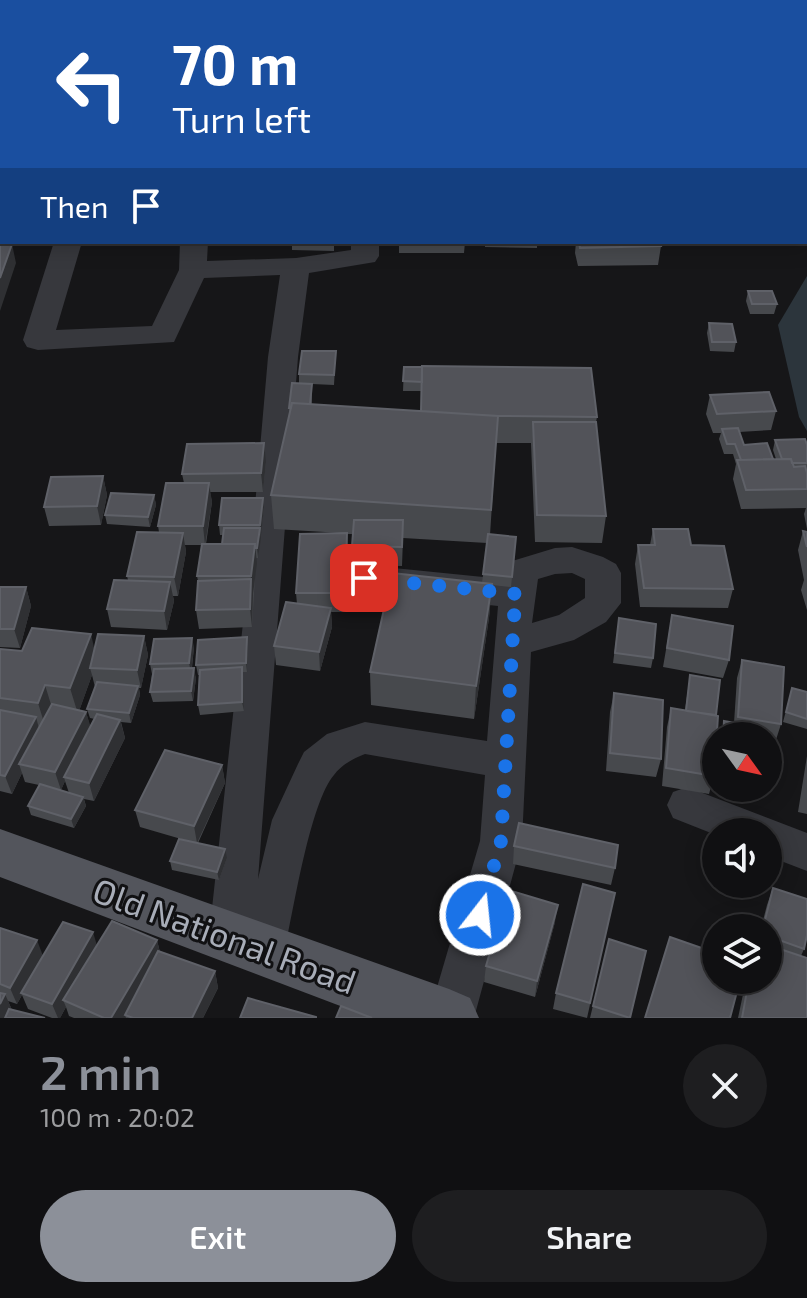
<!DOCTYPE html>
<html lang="en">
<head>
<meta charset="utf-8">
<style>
  :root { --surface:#101012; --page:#1e1e20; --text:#f1f3f6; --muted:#9c9d9f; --line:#303032; --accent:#8c9099 }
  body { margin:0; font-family:"Exo 2",sans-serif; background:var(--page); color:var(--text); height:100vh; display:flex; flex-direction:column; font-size:30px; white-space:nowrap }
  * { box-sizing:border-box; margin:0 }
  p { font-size:26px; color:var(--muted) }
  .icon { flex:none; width:44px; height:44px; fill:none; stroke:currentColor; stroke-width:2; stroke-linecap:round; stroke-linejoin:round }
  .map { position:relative; height:1018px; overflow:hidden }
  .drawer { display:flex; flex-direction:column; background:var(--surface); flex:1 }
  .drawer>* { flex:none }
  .guide { position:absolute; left:0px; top:0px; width:808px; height:244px; box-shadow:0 4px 20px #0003,0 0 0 2px var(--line); background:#1a4fa0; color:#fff; overflow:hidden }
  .needle { width:52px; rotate:123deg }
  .buttons { position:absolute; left:702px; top:722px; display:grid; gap:16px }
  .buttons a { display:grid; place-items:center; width:80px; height:80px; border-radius:50%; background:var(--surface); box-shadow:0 4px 20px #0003,0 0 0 2px var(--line); font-size:40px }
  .pin { position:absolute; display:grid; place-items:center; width:68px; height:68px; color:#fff; margin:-34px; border-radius:16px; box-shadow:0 4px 12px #0006 }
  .me { position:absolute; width:88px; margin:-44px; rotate:16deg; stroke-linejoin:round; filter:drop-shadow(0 0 6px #0008) }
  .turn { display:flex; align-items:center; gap:28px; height:168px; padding:0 40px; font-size:36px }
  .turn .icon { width:104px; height:104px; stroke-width:2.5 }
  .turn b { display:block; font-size:56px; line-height:68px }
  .then { display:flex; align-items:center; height:76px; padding:0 40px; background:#0003; gap:16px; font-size:30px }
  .round { display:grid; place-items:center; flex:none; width:84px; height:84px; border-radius:42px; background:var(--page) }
  .summary { display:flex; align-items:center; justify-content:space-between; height:136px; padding:0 40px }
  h1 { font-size:48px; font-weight:600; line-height:60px; color:var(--accent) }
  .action { display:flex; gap:16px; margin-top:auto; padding:16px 40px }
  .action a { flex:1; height:92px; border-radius:48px; background:var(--accent); color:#fff; font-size:32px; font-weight:600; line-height:92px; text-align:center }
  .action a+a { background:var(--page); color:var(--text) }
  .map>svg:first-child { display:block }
  .water { fill:#2c353c }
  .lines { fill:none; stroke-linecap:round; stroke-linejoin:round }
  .minor { fill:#37383d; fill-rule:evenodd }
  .major { fill:#53555c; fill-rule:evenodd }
  .wall { fill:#47494d; fill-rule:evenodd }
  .shaded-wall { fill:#2f3033 }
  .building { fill:#525359; stroke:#5f6168; stroke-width:2 }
  .route { stroke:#1a73e8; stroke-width:14; stroke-dasharray:0 25.2 }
  .labels { text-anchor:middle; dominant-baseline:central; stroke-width:6; stroke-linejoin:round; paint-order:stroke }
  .near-street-label { font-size:34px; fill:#a8adb8; stroke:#111113 }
</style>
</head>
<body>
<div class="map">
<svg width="807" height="1018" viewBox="0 0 807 1018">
  <rect width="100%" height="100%" fill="#161618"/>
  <path class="water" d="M807,276V431L799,417L778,325Z"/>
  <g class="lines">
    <path class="minor" d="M0,101H2V115H0Z
      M0,140H2V156H0Z
      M54,242H82L56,330L152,326L179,270L180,242H208L207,261L296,258L351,250V242H379V256L375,262L309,273L298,357L258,879L272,820L298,764L304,752L327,734L365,722L487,741L498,606L364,591L351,587L346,578L351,569L364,565L503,579L509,562L555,548L572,547L603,557L616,564L621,573V603L606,622L574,640L531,652L522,841L474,1018H428L480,841L485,775L365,754C354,758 341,765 334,775C310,803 294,908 285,948L279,963L263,969L247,963L243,952L231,957L215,951L209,936L252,540L268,357L280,275L204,278L174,342L38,350L27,347L23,340ZM555,574L572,573L585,579V598L559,615L532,623L538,579Z
      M687,787L807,833V871L768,856V832H716V835L673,818L667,805L673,792Z"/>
    <path class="major" d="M0,829L449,989L470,998L479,1018H372L0,877Z"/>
  </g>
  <path class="wall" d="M0,0H30L29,2H2V3H0Z
    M102,0H205L206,2H102Z
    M210,0H242V2H210Z
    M250,0H267V2H251Z
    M303,0H349V2H303Z
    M554,0H621V2H553Z
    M292,242H357V246H334V251L292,250Z
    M399,242H465L464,253H399Z
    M485,242H537V248L485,247Z
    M576,242H660L661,246L658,265L578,266L575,253Z
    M748,291L777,304L774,314H750L746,301Z
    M709,323L736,342L734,352L710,351L707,333Z
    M336,351L334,385L312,384V404L421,411V391H403L404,367L597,417L596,422L606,516L602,543L535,542L531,443H496L490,535L516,537L511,587L492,585L489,618L474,719L371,705L370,672L482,583L487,543L403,538L402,566L353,565V534H347L348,552L346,612H331L332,627L320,671L276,665L274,646L297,604L296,593L342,533L274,529L271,495L289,416V408L299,383V374Z
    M710,395L776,411L771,430L739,432L744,445L773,459H776L773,450L775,440L807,445V529L804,514L806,508L741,509L733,479L736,464L733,454H724L719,439L721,433H713L706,414Z
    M266,462L263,492H210L212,502L206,544H222L223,535H220L219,525L263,498L264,507L258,558H256L252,627L199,629L196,610L198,581L197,576L202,545H185L186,552L178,596H173L174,601L167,630L111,627L107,609L128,580L127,576L159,532L158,526L184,483L182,474Z
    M103,476L107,495L101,525L49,526L44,507Z
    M154,495L156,505L150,527L107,524L105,515Z
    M653,529L691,545L733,589L728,608L640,607L635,564L638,545H650Z
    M803,531L807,532V610L801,590L804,580L798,550Z
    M0,587H26L31,606L20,648L0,647Z
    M672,615L729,660L723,678L663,667Z
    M619,618L653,658L651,668L613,663Z
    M144,636L148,655L141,688H139L140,695L131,723L121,722L125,738L94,801L84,799L86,806L74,828L31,815L28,806L39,785L25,782L22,773L12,794L0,791V649L22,651L95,650ZM92,675L95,687L87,709L90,718L95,719L90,727L86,712L79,711ZM65,781L69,793L61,790Z
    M247,637L248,647L247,672H243L244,711L200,715L198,705L199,675H198L196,665Z
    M194,647L192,668L196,678L193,701L153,702L150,692L152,674L150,664Z
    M742,660L781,724L775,743L768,741V736H720L724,721L734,723L737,678Z
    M690,675L716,715L714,776L709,794L662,786L667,727L671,708L685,710Z
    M792,688L807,692V729L783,722Z
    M614,693L661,759L656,777L606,771L610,712Z
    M807,756V814L798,812Z
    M222,765L225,783L198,843L227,858L219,880L172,870L170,861L188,841L140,827L135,810Z
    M716,769V788H757L754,796L714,788Z
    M514,846L615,868L611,885L513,864Z
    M773,888L804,949L801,956L807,1018H738L746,980H768V928H761L767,905Z
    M615,893L587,1018L553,1009L556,993Z
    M555,922L535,997L484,982L486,966Z
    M0,928L43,956L97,945L157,940L160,952L215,971L218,988L203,1018H74L69,1016L66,1007L60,1018H52L28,1009L22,995L17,1004L8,1001L12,1010L0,1018Z
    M609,939L630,1018H590Z"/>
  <path class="shaded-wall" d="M12,244L16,263L0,311V278Z
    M264,443L266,462L263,492L261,473Z
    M103,476L107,495L101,525L97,506Z
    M209,483L212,502L205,545L203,526Z
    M154,495L156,505L150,527L148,517Z
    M263,498L264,507L261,535L260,525Z
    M260,528L261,538L258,558L257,548Z
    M183,533L186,552L178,596L174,577Z
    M347,533L348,552L346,612L345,593Z
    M255,544L257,563L253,594L252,627L250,609L251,576Z
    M170,582L174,601L167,630L164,611Z
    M492,584L489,618L474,719L476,686Z
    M26,587L31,606L20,648L14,629Z
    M331,608L332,627L320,671L319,652Z
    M91,634L97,661L90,668L92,675L78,714L70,688Z
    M144,636L148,655L141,688L137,670Z
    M247,637L248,647L247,672L246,663Z
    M192,638L194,647L191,673L189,663Z
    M242,667L243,677L244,711L242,702Z
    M194,668L196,678L193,701L191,691Z
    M45,685L53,711L46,729L38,703Z
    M138,686L140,695L131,723L129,713Z
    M86,712L92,731L64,777L65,781L61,790L55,772Z
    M36,717L41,736L19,764L22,773L12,794L5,776Z
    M120,720L125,738L94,801L89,783Z
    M222,765L225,783L197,843L194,826Z
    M83,797L86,806L74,828L71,819Z
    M225,849L227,858L219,880L217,872Z
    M558,905L555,922L535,997L537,981Z
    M93,932L98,949L63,1000L66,1007L60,1018H58L52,1004Z
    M37,940L43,956L21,993L22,995L17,1004L10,988Z
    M157,940L161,957L125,1015L126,1018H111Z
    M215,971L218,988L203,1018H192Z
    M5,994L12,1010L9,1018H0V1004Z"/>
  <path class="building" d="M102,0H133V2H102Z
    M133,0H175V2H133Z
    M554,0H587L594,1L553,2Z
    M644,0H694L693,2H643Z
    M721,0H794L793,2H720Z
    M579,242H660L661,246L580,248Z
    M0,244H12L0,278Z
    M748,291H772L777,304H752Z
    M709,323L732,324L736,342H712Z
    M302,351H336L334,375L299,374Z
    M422,366L591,368L597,417L498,416L421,411Z
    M404,367H422V382L403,381Z
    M292,383L312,384L310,404L292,403L291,408H289Z
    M769,392L776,411L717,414L710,395Z
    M292,403L498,416L491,510L271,495Z
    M533,422H596L606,516L537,515Z
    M738,428L744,445L767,443L773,459L741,460L735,444H727L722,429Z
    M805,439L807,445V463H792L791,459H782L775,440Z
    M264,443L261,473L182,474L187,444Z
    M791,459L794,467L805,466L807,473V489L746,490L737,460Z
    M103,476L97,506L44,507L51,477Z
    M166,483H209L203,526H158Z
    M111,493L154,495L148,517L105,515Z
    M222,498H263L260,525H219Z
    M354,520H403L402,547L352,546Z
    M224,528H260L257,548H255V544H222Z
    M653,529H688L691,545L724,546L733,589L644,588L638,545H655Z
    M803,531L807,532V547Z
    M137,532L183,533L174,577L127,576Z
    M347,533L345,593H296L300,534Z
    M488,534L516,537L512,577L483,574Z
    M202,544H255L251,576H197Z
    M392,573L492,584L476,686L370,672Z
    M251,579L250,609L196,610L198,581Z
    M114,580L170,582L164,611L107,609Z
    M0,587H26L14,629H0Z
    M286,602L331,608L319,652L274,646Z
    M672,615L733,626L729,660L667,648Z
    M619,618L656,624L653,658L615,653Z
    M32,628L91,634L70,688L45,685L38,703L0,698V649L22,651Z
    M98,634L144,636L137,670L90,668Z
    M247,637L246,663L196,665L198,640Z
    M192,638L189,663L150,664L154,639Z
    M742,660L784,667L781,724L738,717Z
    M242,667V702L198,705L200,670Z
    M194,668L191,691L150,692L154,669Z
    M690,675L720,680L716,715L686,711Z
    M97,682L138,686L129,713L87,709Z
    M792,688L807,692V719L786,712Z
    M614,693L663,700L661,759L610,753Z
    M52,704L86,712L55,772L19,764Z
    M671,708L718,716L714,776L666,768Z
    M0,710L36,717L5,776L0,775Z
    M97,714L120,720L89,783L64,777Z
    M724,721L763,728V736H723Z
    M165,750L222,765L194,826L135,810Z
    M40,784L83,797L71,819L28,806Z
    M519,823L618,845L615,868L514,846Z
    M179,839L225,849L217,872L170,861Z
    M583,884L615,893L590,1003L556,993Z
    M773,888L807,899V935L804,949L768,936V928H763Z
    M508,890L558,905L537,981L486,966Z
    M112,921L157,940L111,1018H104L63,1000Z
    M63,922L93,932L52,1004L21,993Z
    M0,928L37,940L10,988L0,984Z
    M670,937L716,953V980H740L730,1018H645Z
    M609,939L646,951L630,1018L593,1006Z
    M768,945L807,958V1018H742L749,980H768Z
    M158,951L215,971L192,1018H133L125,1015Z
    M0,993L5,994L0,1004Z
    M248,998L316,1017V1018H240Z
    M341,1006L372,1018H336Z
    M9,1009L45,1018H5Z"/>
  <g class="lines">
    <path class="route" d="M364,578L518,594L514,616L501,841L480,915"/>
  </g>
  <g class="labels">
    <g class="near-street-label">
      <text transform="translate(225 935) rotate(20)">Old National Road</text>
    </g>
  </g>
</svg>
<div class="buttons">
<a><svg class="needle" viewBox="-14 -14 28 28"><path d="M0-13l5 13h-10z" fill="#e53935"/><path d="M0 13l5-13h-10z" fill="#9c9d9f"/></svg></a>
<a><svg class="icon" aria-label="sound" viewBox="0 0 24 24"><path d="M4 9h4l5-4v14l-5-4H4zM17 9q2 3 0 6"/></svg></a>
<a><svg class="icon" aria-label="layers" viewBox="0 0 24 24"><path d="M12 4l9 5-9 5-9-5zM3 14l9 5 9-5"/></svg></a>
</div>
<div class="pin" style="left:364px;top:578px;background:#d93025"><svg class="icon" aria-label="arrive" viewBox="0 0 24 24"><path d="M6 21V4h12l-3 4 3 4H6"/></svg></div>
<svg class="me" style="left:480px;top:915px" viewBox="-20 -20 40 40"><circle r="17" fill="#1a73e8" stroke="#fff" stroke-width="3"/><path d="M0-11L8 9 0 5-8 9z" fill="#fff"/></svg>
<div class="guide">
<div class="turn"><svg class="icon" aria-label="left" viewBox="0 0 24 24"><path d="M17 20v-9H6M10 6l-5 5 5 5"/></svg><div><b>70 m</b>Turn left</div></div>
<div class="then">Then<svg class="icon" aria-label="arrive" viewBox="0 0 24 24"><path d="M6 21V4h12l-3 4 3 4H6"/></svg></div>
</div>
</div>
<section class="drawer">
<div class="summary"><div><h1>2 min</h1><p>100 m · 20:02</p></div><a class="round"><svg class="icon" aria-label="close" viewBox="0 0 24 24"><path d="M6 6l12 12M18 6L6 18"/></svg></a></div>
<div class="action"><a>Exit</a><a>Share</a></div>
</section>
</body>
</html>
